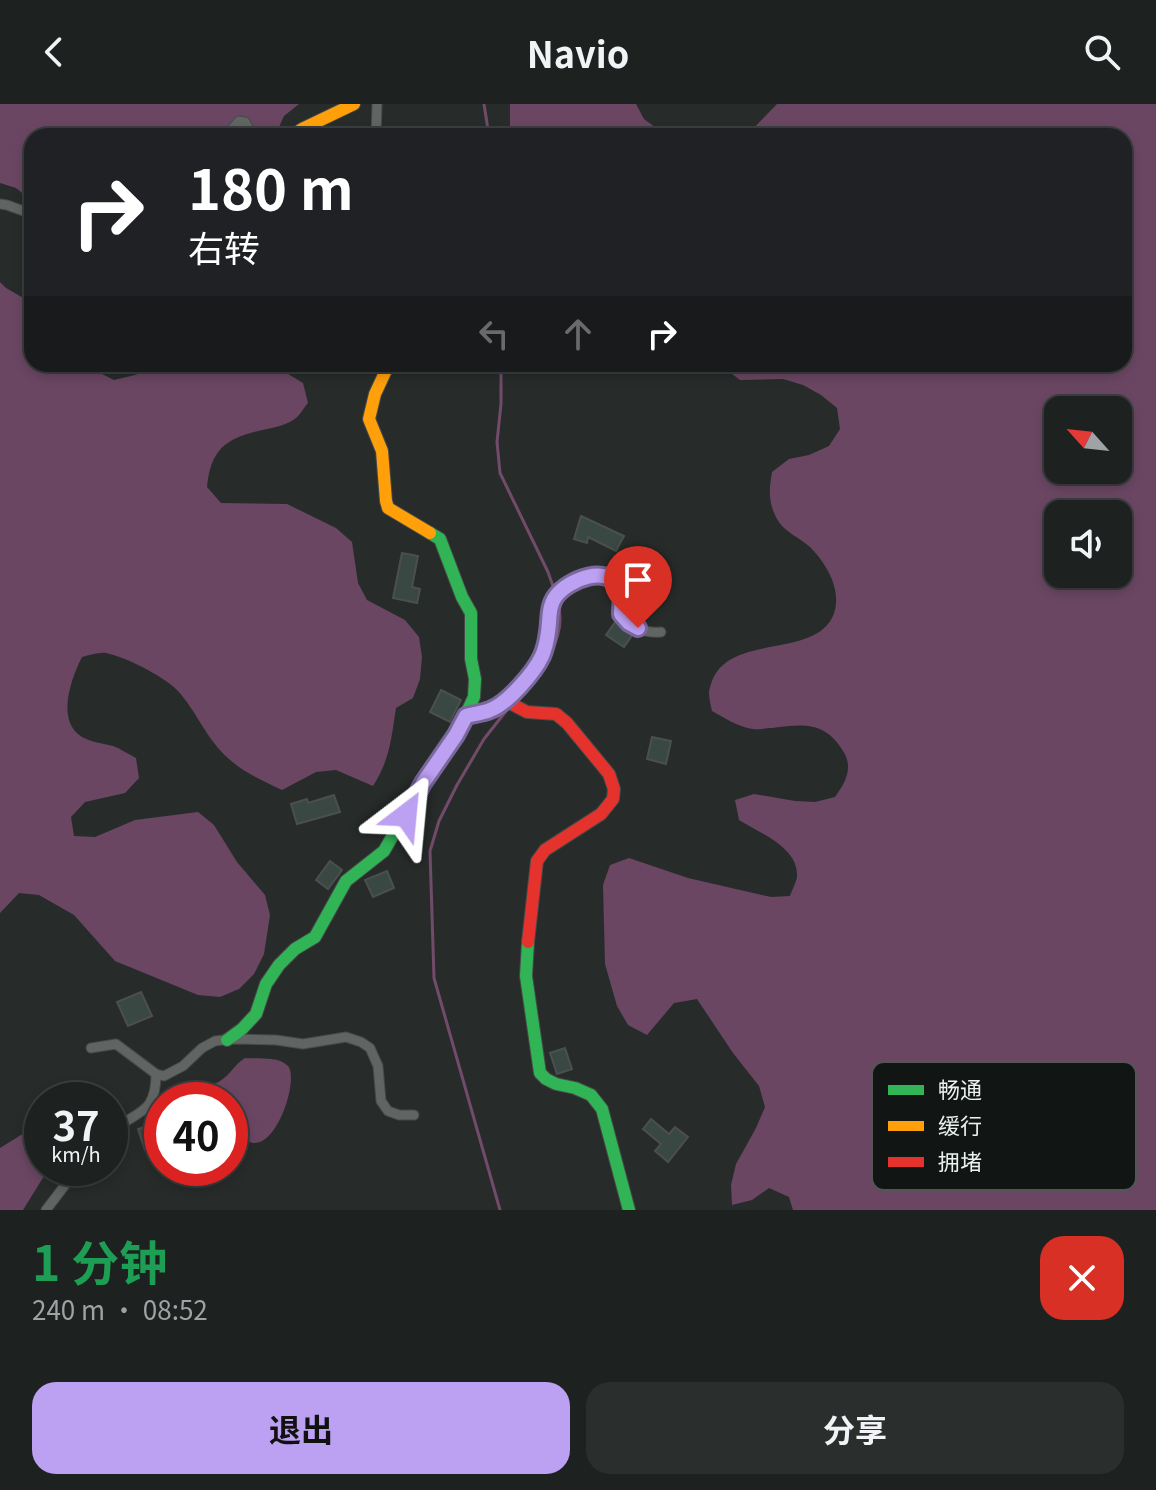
<!DOCTYPE html>
<html lang="zh">
<head>
<meta charset="utf-8">
<style>
  :root { --surface:#1d2120; --page:#2a2e2d; --text:#f1f3f6; --muted:#a0a3a5; --line:#3b3e3e; --accent:#bca0f2 }
  body { margin:0; font-family:Georgia,"Noto Sans SC",serif; background:var(--page); color:var(--text); height:100vh; display:flex; flex-direction:column; font-size:30px; white-space:nowrap }
  * { box-sizing:border-box; margin:0 }
  p { font-size:26px; color:var(--muted) }
  .icon { flex:none; width:44px; height:44px; fill:none; stroke:currentColor; stroke-width:2; stroke-linecap:round; stroke-linejoin:round }
  .map { position:relative; height:1106px; overflow:hidden }
  .sheet { display:flex; flex-direction:column; background:var(--surface); flex:1 }
  .sheet>* { flex:none }
  .banner { position:absolute; left:24px; top:24px; width:1108px; height:244px; border-radius:24px; box-shadow:0 4px 12px #0003,0 0 0 2px var(--line); background:#202124; color:#fff; overflow:hidden }
  .needle { width:52px; rotate:297deg }
  .tools { position:absolute; left:1044px; top:292px; display:grid; gap:16px }
  .tools a { display:grid; place-items:center; width:88px; height:88px; border-radius:16px; background:var(--surface); box-shadow:0 4px 12px #0003,0 0 0 2px var(--line); font-size:40px }
  .speed { position:absolute; left:24px; top:978px; display:flex; gap:16px; font-size:40px; font-weight:700; text-align:center }
  .speed>* { display:grid; place-content:center; width:104px; height:104px; border-radius:50%; background:var(--surface); box-shadow:0 4px 12px #0003,0 0 0 2px var(--line); line-height:1 }
  .speed small { font-size:20px; font-weight:400 }
  .speed .limit { border:12px solid #d22; background:#fff; color:#111 }
  .pin { position:absolute; display:grid; place-items:center; width:68px; height:68px; color:#fff; margin:-82px -34px; border-radius:50% 50% 50% 0; rotate:-45deg; box-shadow:0 0 8px #0007 }
  .pin .icon { rotate:45deg }
  .me { position:absolute; width:88px; margin:-44px; rotate:29deg; stroke-linejoin:round; filter:drop-shadow(0 0 6px #0008) }
  .turn { display:flex; align-items:center; gap:28px; height:168px; padding:0 32px; font-size:36px }
  .turn .icon { width:104px; height:104px; stroke-width:2.5 }
  .turn b { display:block; font-size:56px; line-height:68px }
  .lanes { display:flex; align-items:center; height:76px; padding:0 32px; background:#0003; justify-content:center; gap:40px; direction:ltr }
  .lanes .off { opacity:.35 }
  .round { display:grid; place-items:center; flex:none; width:84px; height:84px; border-radius:24px; background:var(--page) }
  .headline { display:flex; align-items:center; justify-content:space-between; height:136px; padding:0 32px }
  h1 { font-size:48px; font-weight:700; line-height:60px; color:#1e9e55 }
  .button { display:flex; gap:16px; margin-top:auto; padding:16px 32px }
  .button a { flex:1; height:92px; border-radius:24px; background:var(--accent); color:#111; font-size:32px; font-weight:700; line-height:92px; text-align:center }
  .button a+a { background:var(--page); color:var(--text) }
  header { display:flex; justify-content:space-between; align-items:center; height:104px; padding:0 32px; background:var(--surface); font-size:36px; font-weight:700 }
  .map>svg:first-child { display:block }
  .forest { fill:#6a4662; fill-rule:evenodd }
  .lines { fill:none; stroke-linecap:round; stroke-linejoin:round }
  .stream { stroke:#734b6a; stroke-width:3 }
  .building { fill:#3a4843; stroke:#4b4f4d; stroke-width:2 }
  .street-casing { stroke:#454947; stroke-width:11 }
  .fast-casing { stroke:#454947; stroke-width:14 }
  .slow-casing { stroke:#454947; stroke-width:14 }
  .jam-casing { stroke:#454947; stroke-width:14 }
  .street { stroke:#606462; stroke-width:9 }
  .fast { stroke:#30b455; stroke-width:12 }
  .slow { stroke:#ff9f0a; stroke-width:12 }
  .jam { stroke:#e5322d; stroke-width:12 }
  .route-casing { stroke:#7a689d; stroke-width:20 }
  .route { stroke:#bca0f2; stroke-width:14 }
  .key { fill:#111513; stroke:#525755; stroke-width:2 }
  .key-label { font-size:22px; fill:#ebf1ee }
</style>
</head>
<body>
<header><svg class="icon" aria-label="back" viewBox="0 0 24 24"><path d="M15 5l-7 7 7 7"/></svg>Navio<svg class="icon" aria-label="search" viewBox="0 0 24 24"><circle cx="10" cy="10" r="6"/><path d="M15 15l6 6"/></svg></header>
<div class="map">
<svg width="1156" height="1106" viewBox="0 0 1156 1106">
  <rect width="100%" height="100%" fill="#272c2a"/>
  <path class="forest" d="M0,0H299L284,12L275,32H32V97L16,84L0,79Z
    M510,0H636L644,15L667,32H517L510,22Z
    M777,0H1156V1106H793L789,1093L769,1084L752,1096L732,1101L731,1081L736,1060L756,1024L765,1003L759,982L733,949L697,895L674,899L647,931L628,921L617,902L605,860L603,781L610,761L629,754L688,774L771,793L790,792C792,786 796,779 797,773C799,743 759,729 739,716L735,696L754,690L795,697L815,698L835,693C845,679 854,664 843,647C825,617 803,620 772,624C766,624 758,626 753,625C738,623 725,614 712,607C711,602 709,595 709,589C709,586 711,580 712,577C730,530 811,554 832,514C844,490 828,461 810,443C800,434 783,427 777,415C768,398 769,386 772,368L789,355L809,351L829,342L840,325L837,304L821,291L803,281L783,275L740,276L719,260H1124V32H746ZM1058,306H1118V366H1058ZM1058,410H1118V470H1058Z
    M0,178L6,184L32,199V260H90L96,267L114,276L135,271L163,260H267L285,268L303,279L308,299C304,303 301,310 296,314C289,320 277,323 267,325C229,333 211,342 207,383L221,399L287,400L336,424L352,438L358,479L367,496L405,516L419,533L422,553L420,575L413,594L396,604C391,636 390,655 373,682L336,666L316,668L282,686C264,677 244,669 229,655C206,635 196,606 177,586C163,572 126,553 106,549C99,548 90,551 82,553C72,573 57,612 78,630C87,638 102,639 113,642C121,645 128,650 136,654L139,674L125,689L85,698L71,713L74,732L95,733L135,716L198,708L214,721L237,758L265,791L270,811L264,850L254,870L239,885L220,893L198,891L115,857L74,811L39,791L19,789L0,809Z
    M245,954C257,955 279,952 288,962C299,974 278,1042 253,1039C246,1038 237,1031 230,1028V996H167L181,979C193,980 210,984 220,977C230,971 235,960 245,954Z
    M42,1018V1064H49L23,1106H0V1044Z"/>
  <g class="lines">
    <path class="stream" d="M484,0L489,32
      M501,260V300L497,338L500,369L548,468L555,488
      M515,596C540,569 570,534 557,495
      M500,1106L434,874L430,747L439,717L457,681L484,635L510,602"/>
  </g>
  <path class="building" d="M581,412L624,432L616,447L588,433L587,439L574,435Z
    M402,449L418,452L412,483L420,485L417,499L393,494Z
    M616,517L633,530L624,543L606,531Z
    M441,586L461,596L450,618L430,608Z
    M652,633L671,637L666,660L647,655Z
    M334,691L340,708L297,720L291,700L307,695L308,699Z
    M330,757L342,766L328,785L316,776Z
    M387,767L394,784L373,793L365,776Z
    M141,888L152,912L128,922L117,898Z
    M565,944L572,965L557,970L550,949Z
    M651,1015L669,1030L675,1023L688,1033L668,1058L655,1047L661,1040L643,1025Z
    M155,1019L162,1039L145,1046L138,1025Z"/>
  <g class="lines">
    <g class="street-casing">
      <path id="street" d="M226,32L239,17L245,18L250,27V32
        M376,32L377,0
        M0,100L7,101L32,110
        M466,612C474,610 483,609 490,606C507,600 534,569 542,552C545,545 547,536 548,528C550,516 548,503 556,492C568,476 608,460 620,485C623,492 621,502 621,510C632,522 644,530 661,528
        M91,944L116,940L156,970L164,972L183,962L202,944L215,937L232,935L276,936L303,940L346,933L361,938L370,944L378,962L381,997L388,1007L399,1011H414
        M110,1029C135,1006 156,1013 156,970
        M46,1106L78,1064"/>
    </g>
    <g class="fast-casing">
      <path id="fast" d="M528,838L526,872L540,969L546,975L556,980L575,984L591,991L602,1005L629,1106
        M227,936L242,925L256,910L266,880L279,861L295,845L315,833L346,777L384,747L423,679L456,631L474,593L475,575L471,555V509L462,493L440,435L430,429"/>
    </g>
    <g class="slow-casing">
      <path id="slow" d="M292,32L302,25L354,0
        M389,260L375,290L369,315L382,347L386,397L388,404L430,429"/>
    </g>
    <g class="jam-casing">
      <path id="jam" d="M504,596L527,608L556,610L567,619L609,670L614,685L613,695L601,710L545,746L537,757L528,838"/>
    </g>
    <use href="#street" class="street"/>
    <use href="#fast" class="fast"/>
    <use href="#slow" class="slow"/>
    <use href="#jam" class="jam"/>
  </g>
  <g class="lines">
    <g class="route-casing">
      <path id="route" d="M406,711L423,679L456,631L466,612C474,610 483,609 490,606C507,600 534,569 542,552C545,545 547,536 548,528C550,516 548,502 556,492C568,476 608,459 620,485C623,492 621,502 621,510L629,519L638,524"/>
    </g>
    <use href="#route" class="route"/>
  </g>
  <rect x="872" y="958" width="264" height="128" rx="12" class="key"/>
  <rect x="888" y="981" width="36" height="10" fill="#30b455"/>
  <rect x="888" y="1017" width="36" height="10" fill="#ff9f0a"/>
  <rect x="888" y="1053" width="36" height="10" fill="#e5322d"/>
  <g class="key-label">
    <text x="938" y="994">畅通</text>
    <text x="938" y="1030">缓行</text>
    <text x="938" y="1066">拥堵</text>
  </g>
</svg>
<div class="tools">
<a><svg class="needle" viewBox="-14 -14 28 28"><path d="M0-13l5 13h-10z" fill="#e53935"/><path d="M0 13l5-13h-10z" fill="#a0a3a5"/></svg></a>
<a><svg class="icon" aria-label="sound" viewBox="0 0 24 24"><path d="M4 9h4l5-4v14l-5-4H4zM17 9q2 3 0 6"/></svg></a>
</div>
<div class="speed"><div>37<small>km/h</small></div><div class="limit">40</div></div>
<div class="pin" style="left:638px;top:524px;background:#d93025"><svg class="icon" aria-label="arrive" viewBox="0 0 24 24"><path d="M6 21V4h12l-3 4 3 4H6"/></svg></div>
<svg class="me" style="left:406px;top:711px" viewBox="-20 -20 40 40"><path d="M0-17L14 15 0 8-14 15z" fill="#bca0f2" stroke="#fff" stroke-width="4"/></svg>
<div class="banner">
<div class="turn"><svg class="icon" aria-label="right" viewBox="0 0 24 24"><path d="M7 20v-9h11M14 6l5 5-5 5"/></svg><div><b>180 m</b>右转</div></div>
<div class="lanes"><svg class="icon off" aria-label="left" viewBox="0 0 24 24"><path d="M17 20v-9H6M10 6l-5 5 5 5"/></svg><svg class="icon off" aria-label="ahead" viewBox="0 0 24 24"><path d="M12 20V5M6 11l6-6 6 6"/></svg><svg class="icon" aria-label="right" viewBox="0 0 24 24"><path d="M7 20v-9h11M14 6l5 5-5 5"/></svg></div>
</div>
</div>
<section class="sheet">
<div class="headline"><div><h1>1 分钟</h1><p>240 m · 08:52</p></div><a class="round" style="background:#d93025;color:#fff"><svg class="icon" aria-label="close" viewBox="0 0 24 24"><path d="M6 6l12 12M18 6L6 18"/></svg></a></div>
<div class="button"><a>退出</a><a>分享</a></div>
</section>
</body>
</html>
